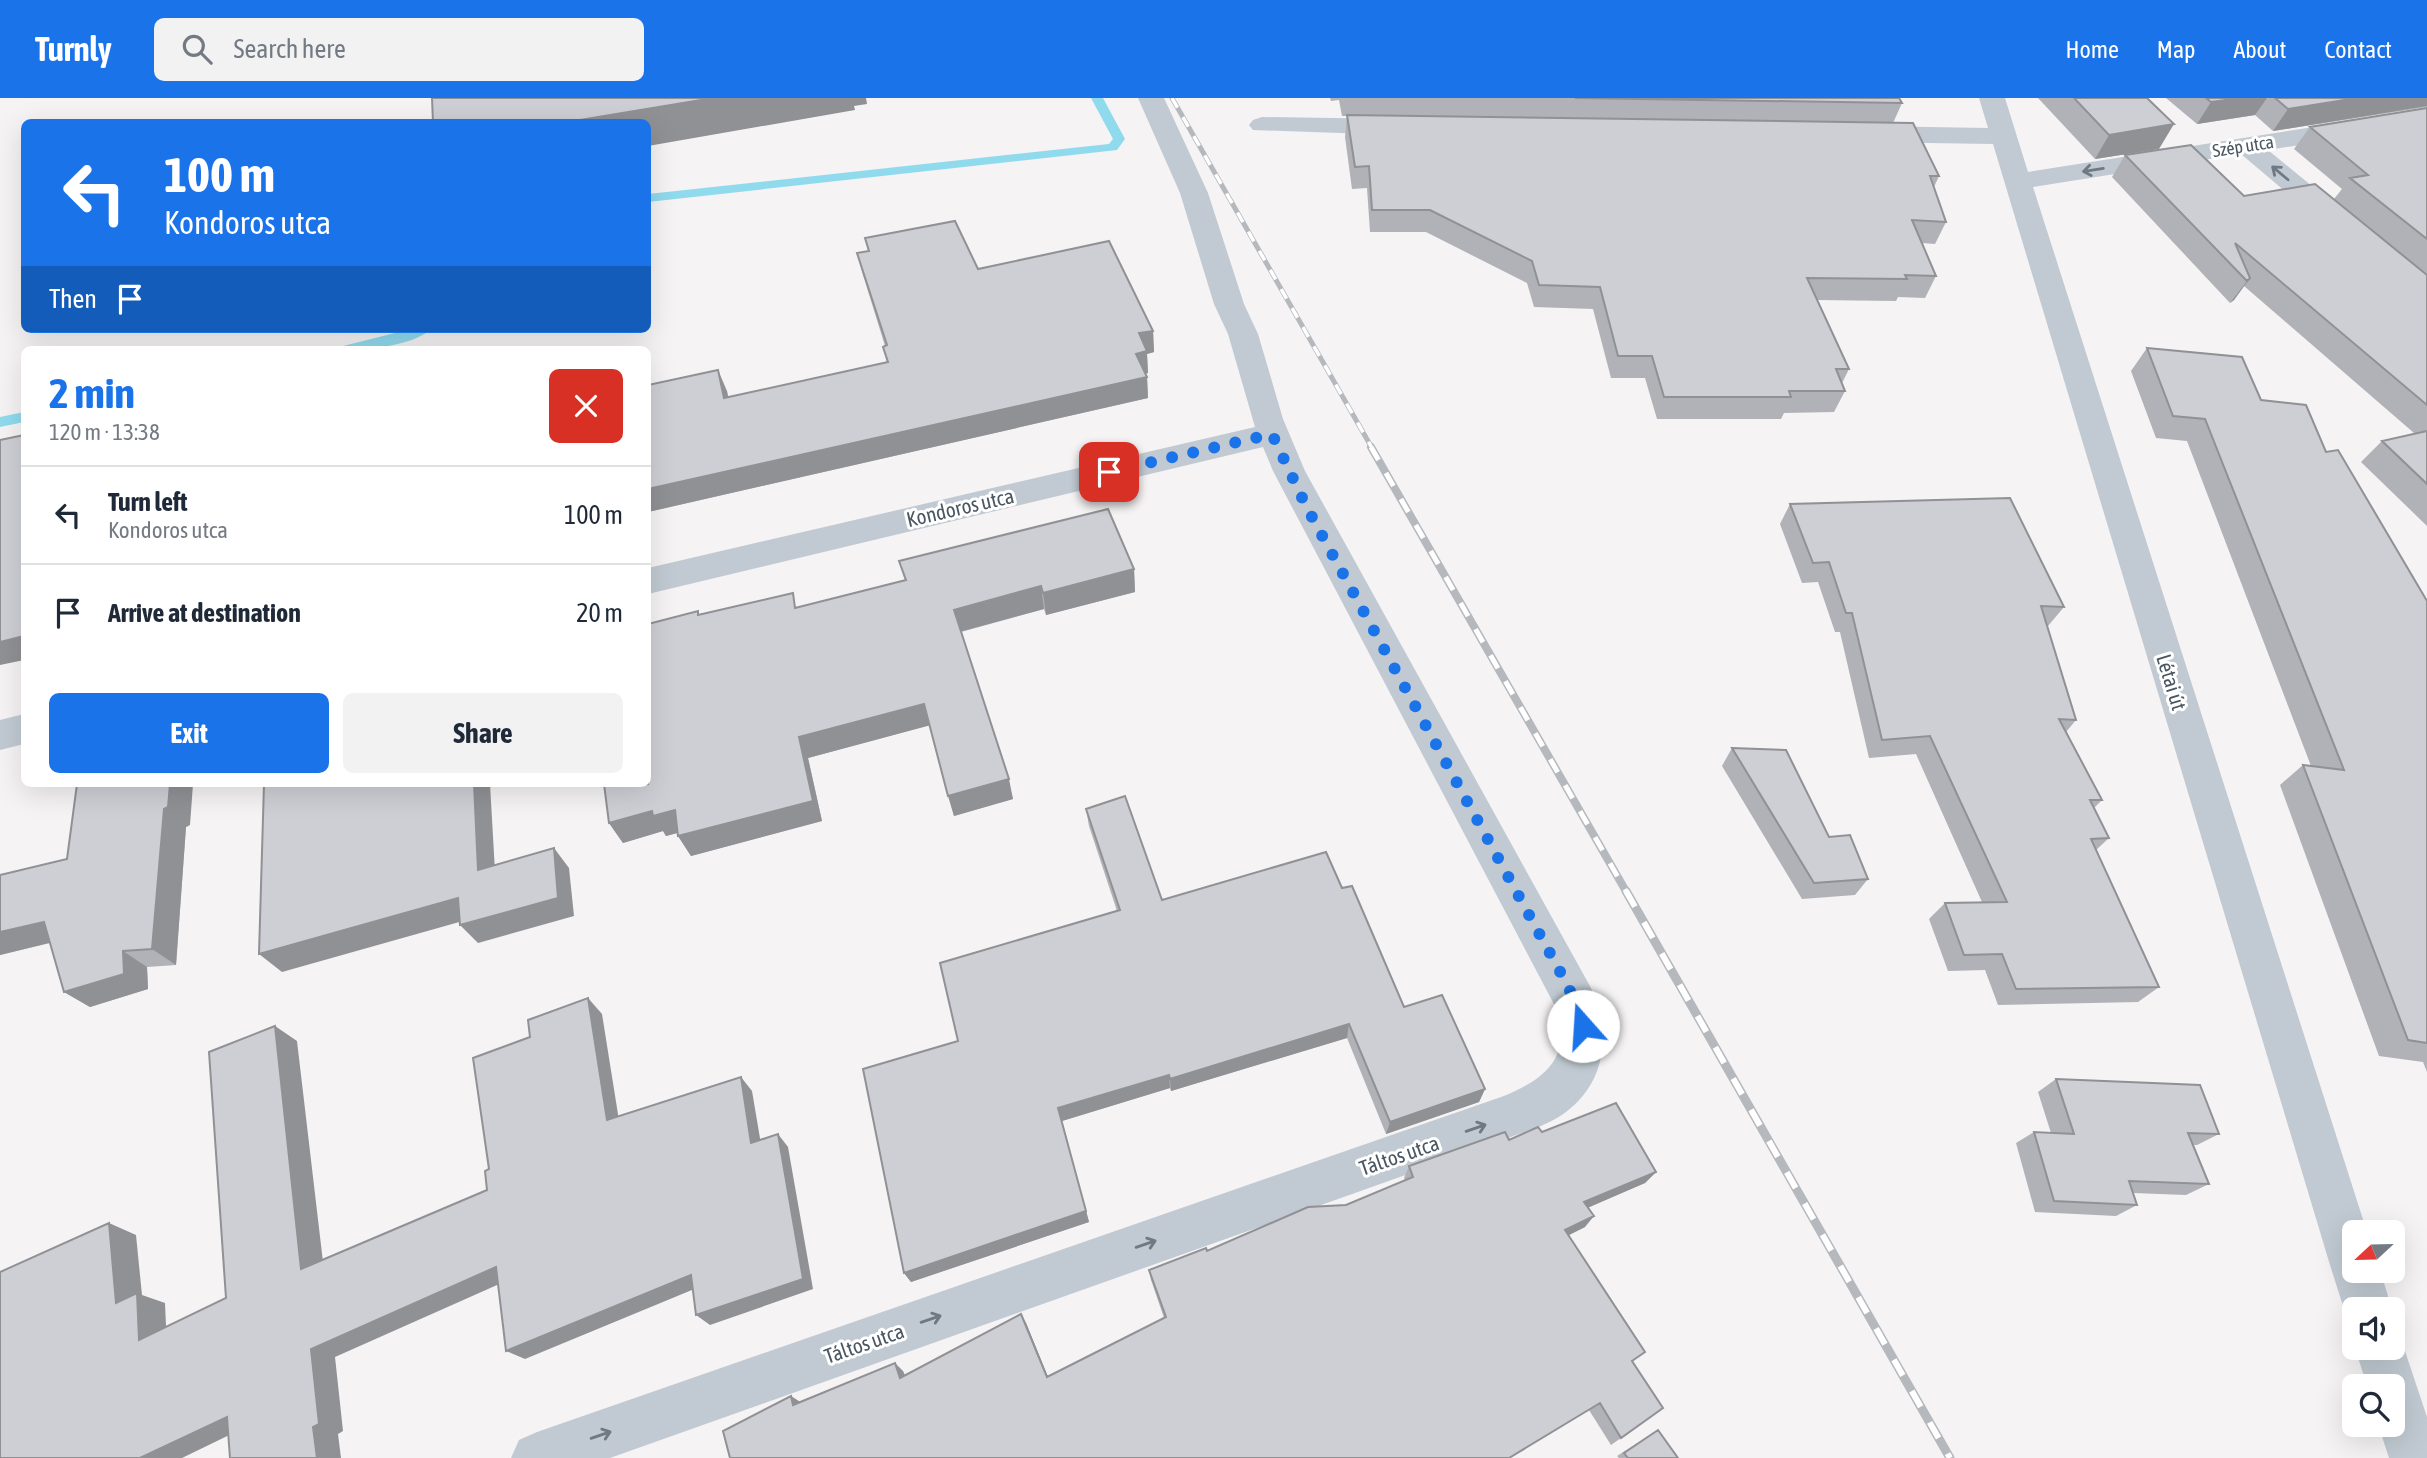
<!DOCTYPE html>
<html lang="en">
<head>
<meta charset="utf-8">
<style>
  :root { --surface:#fff; --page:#f2f2f3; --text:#1f2937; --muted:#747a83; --line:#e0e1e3; --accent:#1a73e8 }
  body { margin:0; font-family:"Asap Condensed",sans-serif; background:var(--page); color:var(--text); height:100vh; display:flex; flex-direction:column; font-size:26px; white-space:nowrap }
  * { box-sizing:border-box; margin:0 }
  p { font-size:23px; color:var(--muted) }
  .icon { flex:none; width:38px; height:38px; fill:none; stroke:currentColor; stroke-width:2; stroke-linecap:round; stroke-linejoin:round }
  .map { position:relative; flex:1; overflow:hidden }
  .side { position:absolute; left:21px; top:248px; width:630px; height:441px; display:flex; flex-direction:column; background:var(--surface); border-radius:10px; box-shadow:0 7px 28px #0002 }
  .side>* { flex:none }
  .guide { position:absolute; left:21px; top:21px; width:630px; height:214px; border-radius:10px; box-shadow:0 7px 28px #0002; background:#1a73e8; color:#fff; overflow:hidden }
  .needle { width:46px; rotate:248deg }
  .tools { position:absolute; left:2342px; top:1122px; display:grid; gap:14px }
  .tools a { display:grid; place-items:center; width:63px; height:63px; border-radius:10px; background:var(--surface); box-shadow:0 7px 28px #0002; font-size:35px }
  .pin { position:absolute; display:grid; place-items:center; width:60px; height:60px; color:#fff; margin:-30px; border-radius:14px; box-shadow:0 4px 10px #0006 }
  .me { position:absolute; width:77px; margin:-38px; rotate:341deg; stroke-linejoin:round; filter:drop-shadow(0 0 5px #0008) }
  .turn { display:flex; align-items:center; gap:24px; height:147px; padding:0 28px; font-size:32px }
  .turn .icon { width:91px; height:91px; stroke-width:2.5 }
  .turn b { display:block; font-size:49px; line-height:60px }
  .then { display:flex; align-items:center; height:66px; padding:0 28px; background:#0003; gap:14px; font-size:26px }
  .round { display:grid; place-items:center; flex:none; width:74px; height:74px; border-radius:10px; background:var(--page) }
  .headline { display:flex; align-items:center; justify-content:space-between; height:119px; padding:0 28px }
  h1 { font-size:42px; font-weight:700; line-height:52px; color:var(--accent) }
  .button { display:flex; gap:14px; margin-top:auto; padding:14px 28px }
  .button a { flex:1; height:80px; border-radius:10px; background:var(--accent); color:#fff; font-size:28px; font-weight:700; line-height:80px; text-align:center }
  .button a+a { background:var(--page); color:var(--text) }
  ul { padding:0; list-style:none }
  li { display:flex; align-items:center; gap:21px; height:98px; padding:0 28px; border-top:2px solid var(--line) }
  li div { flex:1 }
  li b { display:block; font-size:26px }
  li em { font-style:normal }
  header { display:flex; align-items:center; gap:42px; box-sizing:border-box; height:98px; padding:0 35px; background:var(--accent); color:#fff }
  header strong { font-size:33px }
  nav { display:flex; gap:38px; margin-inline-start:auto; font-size:24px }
  .search { width:490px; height:63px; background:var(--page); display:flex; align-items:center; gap:18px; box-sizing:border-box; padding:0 24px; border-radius:10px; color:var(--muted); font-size:26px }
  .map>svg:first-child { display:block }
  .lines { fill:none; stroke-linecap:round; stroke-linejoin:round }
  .stream { fill:#90daee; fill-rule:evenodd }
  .street { fill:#c1cad2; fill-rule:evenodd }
  .rail-far2-casing { stroke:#b5b8bd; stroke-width:5 }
  .rail-far1-casing { stroke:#b5b8bd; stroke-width:8 }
  .rail-casing { stroke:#b5b8bd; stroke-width:9 }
  .rail-far2 { stroke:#fff; stroke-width:3.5; stroke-dasharray:11; stroke-linecap:butt }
  .rail-far1 { stroke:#fff; stroke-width:5; stroke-dasharray:15; stroke-linecap:butt }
  .rail { stroke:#fff; stroke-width:6; stroke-dasharray:18; stroke-linecap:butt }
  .wall { fill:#b0b2b7 }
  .shaded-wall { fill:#909195 }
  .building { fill:#cdcfd5; stroke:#909195; stroke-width:2 }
  .oneway { stroke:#6e7983 }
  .route { stroke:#1a73e8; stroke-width:12; stroke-dasharray:0 21.6 }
  .labels { text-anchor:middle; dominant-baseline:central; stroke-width:6; stroke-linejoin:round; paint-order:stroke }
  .far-street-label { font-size:18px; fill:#4a5661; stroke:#fff }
  .street-label { font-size:21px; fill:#4a5661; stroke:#fff }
</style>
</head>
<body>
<header>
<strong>Turnly</strong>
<div class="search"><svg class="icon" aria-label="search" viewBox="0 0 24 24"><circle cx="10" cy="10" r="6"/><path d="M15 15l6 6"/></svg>Search here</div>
<nav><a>Home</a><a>Map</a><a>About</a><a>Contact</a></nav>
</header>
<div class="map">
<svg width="2427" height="1360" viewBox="0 0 2427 1360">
  <rect width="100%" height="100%" fill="#f5f3f3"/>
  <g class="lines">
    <path class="stream" d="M1091,0H1103L1125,41L1117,52L648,104V96L1109,46L1113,41Z
      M411,231H431C412,249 363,252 337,252L339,249Z
      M24,314V324L0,329V319Z"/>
    <path class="street" d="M1138,0H1164L1208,95L1244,206L1258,236L1283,321L1305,373L1591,890C1611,934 1607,983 1566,1014C1548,1028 1522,1034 1501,1043L610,1360H511L519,1342L537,1334L1501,999C1544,982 1573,960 1556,910L1273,373L1263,349L648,496V470L1255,329L1228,236L1214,206L1180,95Z
      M1979,0H2005L2028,74L2427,11V27L2268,52L2346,116L2350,122L2346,128L2336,130L2326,128L2241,56L2033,89L2367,1134H2354V1172H2380L2392,1211H2354V1230L2344,1211L2330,1167L1993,46L1866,44L1857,41L1853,36L1857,31L1866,28L1988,30Z
      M1262,19L1397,21L1406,24L1410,29L1406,34L1397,37L1253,32L1249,27L1253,22Z
      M24,616V646L0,652V622Z
      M2392,1230L2398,1232L2427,1319V1360H2389L2378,1326H2392V1288H2367L2355,1250H2392Z"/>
    <g class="rail-far2-casing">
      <path id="rail-far2" d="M1172,0L1372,350"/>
    </g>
    <g class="rail-far1-casing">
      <path id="rail-far1" d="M1371,349L1627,795"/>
    </g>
    <g class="rail-casing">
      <path id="rail" d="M1626,793L1950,1360"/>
    </g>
    <use href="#rail-far2" class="rail-far2"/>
    <use href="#rail-far1" class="rail-far1"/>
    <use href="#rail" class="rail"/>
  </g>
  <path class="wall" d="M1330,0H1899L1902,5L1893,25L1939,78L1934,89L1946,124L1935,146L1922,145L1936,178L1925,200L1898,199L1896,203L1817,202L1849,271L1842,285L1845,293L1834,314L1784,315L1781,321H1657L1645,280H1611L1593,211L1534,209L1527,185L1426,134H1370L1367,90L1352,91L1345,39L1347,18H1342L1339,2L1331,3Z
    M2038,0H2147L2159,51L2095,61Z
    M2166,0H2427V9L2273,33L2255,17L2197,26Z
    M2427,10V428L2361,364L2382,343L2414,335L2244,188L2234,202L2230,205L2112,79L2125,57L2244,98L2334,101L2342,91L2294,51L2310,29Z
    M865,140L978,171L1153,233L1154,254L1147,256L1148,275L1145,276L1147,279L1148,300L648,414L727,293L728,299L887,265L883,249L885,248L863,177L857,155L868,153Z
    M2147,250L2261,302L2326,354L2427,503V974L2423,964L2379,958L2280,687L2303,667L2311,668L2187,343L2156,340L2131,273Z
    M1790,406L2064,509L2048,528H2047L2076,622L2066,634L2102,702L2094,710L2109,740L2096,752L2159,889L2138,904L1998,907L1985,872L1948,873L1929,821L1945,805L1982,804L1916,656L1869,660L1840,534H1835L1818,484L1802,485L1780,426Z
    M899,463L1134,471L1135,494L1046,517L1044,511L961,534L1013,701L954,718L930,627L808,660L822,723L691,758L678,738V735L666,738L663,733L623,745L609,725L698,513L699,517L798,509L905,483Z
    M1732,650L1868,781L1855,797L1802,801L1722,668Z
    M1086,711L1162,802L1342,790L1404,909L1485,991L1479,1004L1386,1036L1347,940L1171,993L1170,990L1062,1023L1089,1124L911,1184L904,1175L958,943L1117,813L1089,728Z
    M190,727L186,729L176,867L147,869L148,891L90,909L64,894L50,845L0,857V777L67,761Z
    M2056,981L2219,1036L2197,1047H2193L2209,1086L2186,1097L2133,1095L2137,1107L2116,1118L2035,1114L2016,1045L2034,1034L2051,1035L2038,994Z
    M1542,1034L1656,1074L1645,1085L1588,1109L1585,1129L1569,1137L1633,1264L1621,1340L1611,1347L1589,1312L800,1304L903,1273L905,1277L1026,1225L1048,1279L1164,1220L1151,1182L1149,1172L1346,1107L1405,1082L1404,1080L1409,1068Z
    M1658,1332L1678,1360H1619L1617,1358Z"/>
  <path class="shaded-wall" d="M713,0H866L867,6L854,8L855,12L648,48V24H568Z
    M2240,0H2267L2255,17L2197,26L2211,4Z
    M2357,0H2427V8L2273,33L2288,11Z
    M2174,26L2159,51L2095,61L2109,37Z
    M2250,180L2234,202L2230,205L2247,183Z
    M1153,233L1154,254L1147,256L1148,275L1137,278L1136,256L1139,235Z
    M718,272L727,293L732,321L724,300Z
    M1147,279L1148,300L648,414V391Z
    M1134,471L1135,494L1046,517L1043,495Z
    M1041,488L1044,511L959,534L954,512Z
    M24,536V562L0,567V544Z
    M924,606L931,627L808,660L822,723L691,758L678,738L799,639Z
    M1009,681L1013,701L954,718L948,698Z
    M170,686H193L190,727L186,729L176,867L152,851L164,711Z
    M474,686H490L496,791L478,772Z
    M675,712L687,732L666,738L663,733L623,745L609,725L652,713Z
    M554,750L569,770L574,818L478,845L460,827Z
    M458,800L477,819L282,874L259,856Z
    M44,824L69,840L0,857V834Z
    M123,853L147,869L148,891L90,909L64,894Z
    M588,900L602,916L621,1035L607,1022Z
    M1349,926L1347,940L1171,993L1170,981Z
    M275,928L297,943L325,1181L301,1171Z
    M1169,977L1170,990L1062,1023L1089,1124L911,1184L904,1175L1058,1010Z
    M741,979L752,993L763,1058L751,1045Z
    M1485,991L1479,1004L1386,1036L1390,1024Z
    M778,1036L788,1049L813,1191L710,1227L696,1217Z
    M1656,1074L1645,1085L1576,1115L1584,1104Z
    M1594,1118L1585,1129L1557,1143L1565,1132Z
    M109,1125L136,1137L142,1197L165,1205L167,1250L139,1242L116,1205Z
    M496,1169L515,1179L335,1259L343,1333L338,1336L341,1360H317L313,1329L311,1251Z
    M691,1177L704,1187L525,1261L506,1253Z
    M1021,1216L1026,1225L1051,1287L1047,1279Z
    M895,1265L903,1273L908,1287L900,1280Z
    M791,1298L802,1305L793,1307Z
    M227,1319L254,1325L182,1360H140Z"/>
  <path class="building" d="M432,0H713L568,24H433Z
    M1575,0H1899L1902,5Z
    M2074,0H2147L2174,26L2109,37Z
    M2206,0H2240L2211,4Z
    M2275,0H2357L2288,11Z
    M2427,10V141L2350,80L2368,77L2310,29Z
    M1347,17L1913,25L1939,78H1930L1946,124L1912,122L1936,178L1905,177L1907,181L1807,180L1849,271H1836L1845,293H1789L1791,299H1664L1652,258H1618L1600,189L1539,187L1532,163L1430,112H1372L1369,68L1355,69Z
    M2191,47L2244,98L2315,86L2427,177V307L2235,145L2250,180L2247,183L2125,57Z
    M955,123L978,171L1109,143L1153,233L1139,235L1147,253L1136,256L1147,279L648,391V287L718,272L724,300L888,264L883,249L887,247L857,155L869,153L865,140Z
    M2147,250L2242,259L2261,302L2306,307L2326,354L2338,352L2427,503V945L2408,942L2303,667L2344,672L2205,321L2173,318Z
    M2427,333V386L2382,343Z
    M24,337V538L0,544V342Z
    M2010,400L2064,509L2041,508L2076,622L2059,621L2102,702H2090L2109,740L2091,741L2159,889L2016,891L2002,856L1964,857L1945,805L2007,804L1930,638L1882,642L1852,515H1846L1829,464L1813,465L1790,406Z
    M1108,411L1134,471L1043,495L1041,488L954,512L1009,681L948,698L924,606L799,639L813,703L678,738L675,712L653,718L652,713L609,725L604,686H648V526L698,513V517L793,495L795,510L906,482L899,463Z
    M1732,650L1786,652L1829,739L1850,737L1868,781L1814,785Z
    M77,686H170L168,709L164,711L152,851L123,853L124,876L64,894L44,824L0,834V777L67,761Z
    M264,686H474L478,772L554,750L558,800L460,827L458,800L259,856Z
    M1125,698L1162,802L1326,754L1342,790L1352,788L1404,909L1442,897L1485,991L1390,1024L1349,926L1170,981L1169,977L1058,1010L1086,1113L904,1175L863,971L958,943L940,865L1120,812L1086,711Z
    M588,900L607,1022L741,979L751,1045L778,1036L803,1181L696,1217L691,1177L506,1253L496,1169L311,1251L319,1326L313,1329L317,1360H230L227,1319L140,1360H0V1174L109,1125L116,1205L137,1195L139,1242L226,1200L209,954L275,928L301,1171L487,1092L485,1073L489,1071L473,960L530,939L528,922Z
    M2056,981L2200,987L2219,1036L2188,1035L2209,1086L2129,1083L2137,1107L2054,1103L2034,1034L2074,1036Z
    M1616,1005L1656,1074L1584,1104L1594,1118L1565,1132L1645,1254L1632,1263L1663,1310L1621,1340L1600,1305L1509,1360H730L723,1333L791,1298L793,1307L895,1265L900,1280L1021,1216L1047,1279L1166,1219L1149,1172L1206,1150L1207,1153L1308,1109L1346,1107L1413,1079L1409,1068L1505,1034L1509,1042L1538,1029L1542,1034Z
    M1658,1332L1678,1360H1628L1624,1355Z"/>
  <defs><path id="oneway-shaft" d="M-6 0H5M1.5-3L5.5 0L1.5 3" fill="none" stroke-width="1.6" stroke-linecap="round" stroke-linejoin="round" transform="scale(1.75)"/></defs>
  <g class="oneway">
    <use href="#oneway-shaft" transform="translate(2093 72) rotate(171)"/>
    <use href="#oneway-shaft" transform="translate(2280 75) rotate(-140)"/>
    <use href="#oneway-shaft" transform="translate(1476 1030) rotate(-19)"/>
    <use href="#oneway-shaft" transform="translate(1146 1146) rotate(-19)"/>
    <use href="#oneway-shaft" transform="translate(931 1221) rotate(-19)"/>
    <use href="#oneway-shaft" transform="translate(601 1337) rotate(-19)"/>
  </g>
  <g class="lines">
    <path class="route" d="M1109,374L1272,336L1306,408L1564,881L1581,915L1583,928"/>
  </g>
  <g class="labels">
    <g class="far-street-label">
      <text transform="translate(2243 48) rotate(-9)">Szép utca</text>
    </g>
    <g class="street-label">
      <text transform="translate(960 409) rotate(-13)">Kondoros utca</text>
      <text transform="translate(2172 584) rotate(73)">Létai út</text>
      <text transform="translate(1399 1057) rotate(-19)">Táltos utca</text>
      <text transform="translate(864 1245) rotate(-19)">Táltos utca</text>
    </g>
  </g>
</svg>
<div class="tools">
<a><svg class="needle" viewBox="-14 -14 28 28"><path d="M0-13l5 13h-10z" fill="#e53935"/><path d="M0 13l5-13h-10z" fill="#747a83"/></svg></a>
<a><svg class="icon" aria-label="sound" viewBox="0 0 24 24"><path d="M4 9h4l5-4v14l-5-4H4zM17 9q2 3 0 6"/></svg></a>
<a><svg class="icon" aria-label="search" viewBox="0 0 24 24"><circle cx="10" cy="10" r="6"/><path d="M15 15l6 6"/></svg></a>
</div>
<div class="pin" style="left:1109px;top:374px;background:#d93025"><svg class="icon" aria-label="arrive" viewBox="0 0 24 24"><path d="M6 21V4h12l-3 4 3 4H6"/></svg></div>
<svg class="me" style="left:1583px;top:928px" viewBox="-20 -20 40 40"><circle r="19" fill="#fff"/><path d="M0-13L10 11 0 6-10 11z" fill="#1a73e8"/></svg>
<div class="guide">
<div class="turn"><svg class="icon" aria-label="left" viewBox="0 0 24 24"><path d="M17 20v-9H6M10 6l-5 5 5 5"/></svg><div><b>100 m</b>Kondoros utca</div></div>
<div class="then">Then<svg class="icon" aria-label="arrive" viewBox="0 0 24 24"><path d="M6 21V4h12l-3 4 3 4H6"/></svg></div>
</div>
<section class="side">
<div class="headline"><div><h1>2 min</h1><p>120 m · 13:38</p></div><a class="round" style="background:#d93025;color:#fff"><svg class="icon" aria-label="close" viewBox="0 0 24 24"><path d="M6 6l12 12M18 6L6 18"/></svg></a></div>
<ul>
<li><svg class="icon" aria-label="left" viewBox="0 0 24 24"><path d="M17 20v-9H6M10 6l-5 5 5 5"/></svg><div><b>Turn left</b><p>Kondoros utca</p></div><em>100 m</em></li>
<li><svg class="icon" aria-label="arrive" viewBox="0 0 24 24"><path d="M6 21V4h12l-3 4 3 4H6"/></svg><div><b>Arrive at destination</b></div><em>20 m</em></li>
</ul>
<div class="button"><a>Exit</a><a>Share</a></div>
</section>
</div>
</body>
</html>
